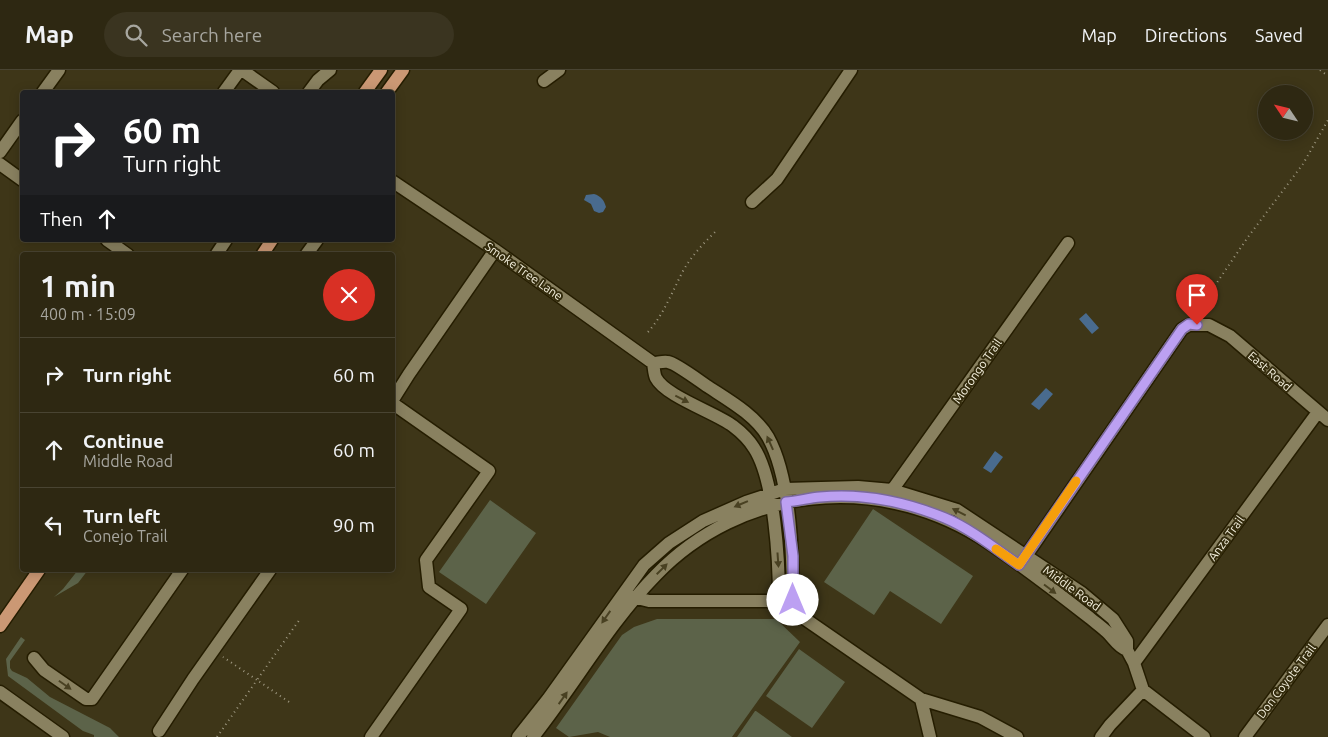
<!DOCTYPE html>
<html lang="en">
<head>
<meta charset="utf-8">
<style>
  :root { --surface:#2e2812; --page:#3a3420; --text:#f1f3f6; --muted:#a7a69f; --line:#494432 }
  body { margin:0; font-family:Ubuntu,sans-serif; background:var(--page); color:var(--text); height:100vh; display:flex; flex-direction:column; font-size:19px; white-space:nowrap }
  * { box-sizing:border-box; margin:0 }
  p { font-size:16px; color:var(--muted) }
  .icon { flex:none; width:28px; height:28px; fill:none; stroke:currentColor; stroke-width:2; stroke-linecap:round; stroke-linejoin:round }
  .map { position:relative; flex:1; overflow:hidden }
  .drawer { position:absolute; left:20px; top:182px; width:375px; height:320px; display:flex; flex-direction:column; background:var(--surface); border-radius:5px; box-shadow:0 2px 12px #0003,0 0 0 1px var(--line) }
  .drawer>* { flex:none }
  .top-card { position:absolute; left:20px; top:20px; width:375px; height:152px; border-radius:5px; box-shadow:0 2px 12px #0003,0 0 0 1px var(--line); background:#202124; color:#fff; overflow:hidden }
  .needle { width:32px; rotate:305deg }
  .fabs { position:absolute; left:1258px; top:15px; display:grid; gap:10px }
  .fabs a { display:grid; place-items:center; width:55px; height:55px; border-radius:50%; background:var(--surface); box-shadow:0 2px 12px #0003,0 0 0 1px var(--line); font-size:25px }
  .pin { position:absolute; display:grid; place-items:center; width:42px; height:42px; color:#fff; margin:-51px -21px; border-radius:50% 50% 50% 0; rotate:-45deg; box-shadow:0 0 5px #0007 }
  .pin .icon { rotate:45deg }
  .me { position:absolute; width:55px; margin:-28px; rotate:0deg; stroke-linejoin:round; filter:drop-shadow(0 0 4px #0008) }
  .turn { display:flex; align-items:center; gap:18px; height:105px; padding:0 20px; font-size:22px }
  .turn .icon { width:65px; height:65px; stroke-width:2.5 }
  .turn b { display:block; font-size:35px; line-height:42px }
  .then { display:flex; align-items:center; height:48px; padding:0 20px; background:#0003; gap:10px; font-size:19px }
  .round { display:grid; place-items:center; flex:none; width:52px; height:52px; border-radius:26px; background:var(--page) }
  .overview { display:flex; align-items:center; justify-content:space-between; height:85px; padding:0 20px }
  h1 { font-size:30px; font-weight:700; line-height:38px }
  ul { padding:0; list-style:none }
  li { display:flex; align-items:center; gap:15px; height:75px; padding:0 20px; border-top:1px solid var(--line) }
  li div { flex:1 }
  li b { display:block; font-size:19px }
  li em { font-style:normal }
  header { display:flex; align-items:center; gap:30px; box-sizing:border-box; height:70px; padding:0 25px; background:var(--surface); border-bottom:1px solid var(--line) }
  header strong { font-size:24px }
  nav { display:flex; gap:28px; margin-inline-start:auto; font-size:18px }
  .search { width:350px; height:45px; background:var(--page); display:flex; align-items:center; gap:12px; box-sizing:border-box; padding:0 18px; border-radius:28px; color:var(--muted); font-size:19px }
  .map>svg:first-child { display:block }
  .green { fill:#5c6349 }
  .water { fill:#496b8e }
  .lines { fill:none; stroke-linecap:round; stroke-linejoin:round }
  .minor-casing { stroke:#251d00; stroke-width:15 }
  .major-casing { stroke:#251d00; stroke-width:15 }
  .path { stroke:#a09a83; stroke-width:2; stroke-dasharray:1 4; stroke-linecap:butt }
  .minor { stroke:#898160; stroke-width:12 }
  .major { stroke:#cb9874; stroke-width:12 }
  .oneway { fill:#494122 }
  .route-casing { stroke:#7a689d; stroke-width:12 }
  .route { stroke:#bca0f2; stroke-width:9 }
  .slow { stroke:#f59e0b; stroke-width:9 }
  .labels { text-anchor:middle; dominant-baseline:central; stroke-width:4; stroke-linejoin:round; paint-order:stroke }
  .street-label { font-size:12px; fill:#f5f1df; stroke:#342c0d }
</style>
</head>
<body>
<header>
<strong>Map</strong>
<div class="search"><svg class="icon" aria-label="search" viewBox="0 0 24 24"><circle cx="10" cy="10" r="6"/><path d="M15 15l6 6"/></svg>Search here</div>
<nav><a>Map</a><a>Directions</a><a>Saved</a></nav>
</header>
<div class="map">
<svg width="1328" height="667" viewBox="0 0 1328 667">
  <rect width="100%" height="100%" fill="#3e3618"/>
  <path class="green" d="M490,430L536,463L486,534L439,502Z
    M873,439L973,506L941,554L890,521L874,545L824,512Z
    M78,500H88L78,513L54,527L63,519Z
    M657,549H776L800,572L732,667H610L598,662L569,667L556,658L622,565L634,557Z
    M21,567L25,570L10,591V598L12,601L27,608L50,627L110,658L119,667H94V665L83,661L8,606L6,589Z
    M799,579L845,612L812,658L766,626Z
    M755,641H756L792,667H737Z"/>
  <path class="water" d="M594,124C601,126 604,130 606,137L603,142L599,143L594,141L591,134L584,130L586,125Z
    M1086,243L1099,258L1092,264L1079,249Z
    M1046,318L1053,324L1039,340L1031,334Z
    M995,381L1003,387L991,403L983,398Z"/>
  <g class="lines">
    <g class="minor-casing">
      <path id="minor" d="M242,0L273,22
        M544,11L559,0
        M43,22L59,0
        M224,22L240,0
        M309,22L318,10L330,0
        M0,82L22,51
        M0,94L22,110
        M392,111L495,180L653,293C657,293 664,291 668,292C676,293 702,313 710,318C730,331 756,346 768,367C792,410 793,493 793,541
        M752,132L777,109L851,0
        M107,170L128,185
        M216,185L226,170
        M306,185L317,170
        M653,293C654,298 654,304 656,308C665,326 716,343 733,356C741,362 749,370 754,378C775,410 779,493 779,531
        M392,331L409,304L495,180
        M888,426L1068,173
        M1021,493L1182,259L1189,255H1209L1230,266L1328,350
        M629,526L649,531H779L921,629L980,647L1017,667
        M34,588L44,600L86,629H92L182,500
        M1134,593L1318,342
        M0,622L63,667
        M921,629L930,667
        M159,661L193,609L270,500
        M371,667L461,539L429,517L426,490L489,401L392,333
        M518,667L548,629L644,495L669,473L703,451L746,432L785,419L858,417L892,420L957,440L1082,523L1113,549L1127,571V580L1134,593L1143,620L1204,667
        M533,667C575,614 609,553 656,505C741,417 874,403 978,466C1017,491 1054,520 1090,548C1096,553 1103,558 1108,563C1114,569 1118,577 1127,580
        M1101,667L1110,655L1143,620
        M1245,667L1328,555"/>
    </g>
    <g class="major-casing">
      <path id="major" d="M365,22L381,0
        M387,22L403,0
        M262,185L272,170
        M0,556L39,500"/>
    </g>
    <path class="path" d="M1320,0L1328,6
      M1201,243L1216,214L1248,167L1303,94L1328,50
      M648,262C664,244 672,222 683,201C692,185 704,173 716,161
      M289,632L257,610L300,549
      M217,667L257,610L223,587"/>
    <use href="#minor" class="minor"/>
    <use href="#major" class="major"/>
  </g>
  <defs><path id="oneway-solid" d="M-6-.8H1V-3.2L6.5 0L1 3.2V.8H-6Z" transform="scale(1.25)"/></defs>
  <g class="oneway">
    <use href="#oneway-solid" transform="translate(682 329) rotate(27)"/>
    <use href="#oneway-solid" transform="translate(770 373) rotate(-114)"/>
    <use href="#oneway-solid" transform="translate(741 434) rotate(157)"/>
    <use href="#oneway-solid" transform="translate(959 442) rotate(-153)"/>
    <use href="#oneway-solid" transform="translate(778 490) rotate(86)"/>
    <use href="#oneway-solid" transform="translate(662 499) rotate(-45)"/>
    <use href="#oneway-solid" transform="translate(1050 519) rotate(37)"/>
    <use href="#oneway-solid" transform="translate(606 547) rotate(125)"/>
    <use href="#oneway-solid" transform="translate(65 615) rotate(35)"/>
    <use href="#oneway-solid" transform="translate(563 628) rotate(-55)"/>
  </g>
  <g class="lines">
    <g class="route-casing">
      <path id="route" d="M793,530V486L786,432C798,431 809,428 820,427C862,423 906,432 945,448C971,459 996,479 1019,495L1182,259L1189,254L1197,255"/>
    </g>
    <use href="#route" class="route"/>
    <path class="slow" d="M996,479L1019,495L1076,411"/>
  </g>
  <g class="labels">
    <g class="street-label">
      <text transform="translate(524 201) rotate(35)">Smoke Tree Lane</text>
      <text transform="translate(977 301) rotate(-55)">Morongo Trail</text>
      <text transform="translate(1270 301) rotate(41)">East Road</text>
      <text transform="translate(1226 468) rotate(-54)">Anza Trail</text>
      <text transform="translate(1072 518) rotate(36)">Middle Road</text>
      <text transform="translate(1286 611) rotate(-53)">Don Coyote Trail</text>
    </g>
  </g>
</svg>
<div class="fabs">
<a><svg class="needle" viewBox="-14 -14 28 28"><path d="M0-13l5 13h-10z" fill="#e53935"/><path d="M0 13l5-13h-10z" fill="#a7a69f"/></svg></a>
</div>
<div class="pin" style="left:1197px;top:255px;background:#d93025"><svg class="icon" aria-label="arrive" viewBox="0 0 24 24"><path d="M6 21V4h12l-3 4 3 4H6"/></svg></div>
<svg class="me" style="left:793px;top:530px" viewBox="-20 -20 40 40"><circle r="19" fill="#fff"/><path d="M0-13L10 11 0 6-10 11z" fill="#bca0f2"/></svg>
<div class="top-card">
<div class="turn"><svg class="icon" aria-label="right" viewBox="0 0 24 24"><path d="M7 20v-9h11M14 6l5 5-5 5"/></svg><div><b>60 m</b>Turn right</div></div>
<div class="then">Then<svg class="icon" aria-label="ahead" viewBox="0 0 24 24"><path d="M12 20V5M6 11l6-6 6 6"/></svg></div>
</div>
<section class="drawer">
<div class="overview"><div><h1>1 min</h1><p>400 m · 15:09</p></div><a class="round" style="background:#d93025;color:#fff"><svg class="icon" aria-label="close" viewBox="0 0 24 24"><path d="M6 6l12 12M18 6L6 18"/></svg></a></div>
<ul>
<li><svg class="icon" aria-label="right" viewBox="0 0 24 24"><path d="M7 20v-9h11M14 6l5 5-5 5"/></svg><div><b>Turn right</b></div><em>60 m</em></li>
<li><svg class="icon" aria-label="ahead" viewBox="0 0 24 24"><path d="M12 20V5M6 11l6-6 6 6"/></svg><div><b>Continue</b><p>Middle Road</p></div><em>60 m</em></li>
<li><svg class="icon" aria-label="left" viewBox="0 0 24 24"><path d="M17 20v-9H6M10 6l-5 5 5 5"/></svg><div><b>Turn left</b><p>Conejo Trail</p></div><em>90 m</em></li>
</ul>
</section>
</div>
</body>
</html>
